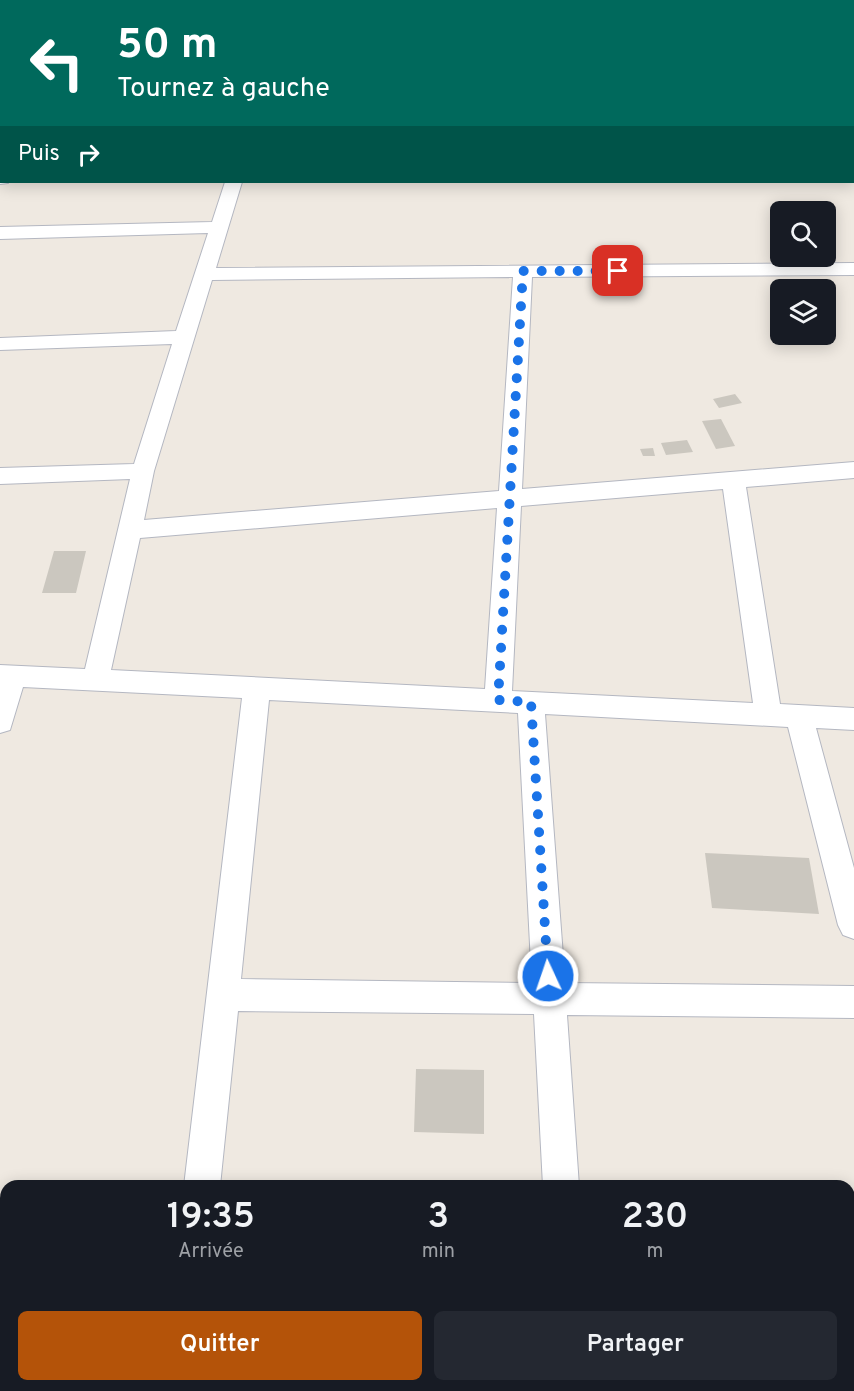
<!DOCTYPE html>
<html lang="fr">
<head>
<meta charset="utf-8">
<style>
  :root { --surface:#171b24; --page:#242831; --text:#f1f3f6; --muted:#9ea1a6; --accent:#b45309 }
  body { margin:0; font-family:Overpass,sans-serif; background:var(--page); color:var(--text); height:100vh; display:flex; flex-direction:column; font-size:22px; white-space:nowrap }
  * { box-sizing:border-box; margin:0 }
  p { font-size:20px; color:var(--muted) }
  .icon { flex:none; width:33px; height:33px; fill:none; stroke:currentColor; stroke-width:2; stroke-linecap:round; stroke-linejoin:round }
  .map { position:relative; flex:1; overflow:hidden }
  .panel { position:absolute; left:0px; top:1180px; width:855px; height:212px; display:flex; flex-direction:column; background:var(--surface); border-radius:18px 18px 0 0; box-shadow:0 3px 15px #0003 }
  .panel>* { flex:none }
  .hud { position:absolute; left:0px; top:0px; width:855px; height:183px; box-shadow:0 3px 15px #0003; background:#00695c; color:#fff; overflow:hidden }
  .buttons { position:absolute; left:770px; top:201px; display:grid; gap:12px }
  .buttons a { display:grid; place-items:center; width:66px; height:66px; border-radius:9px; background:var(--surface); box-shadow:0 3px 15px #0003; font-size:30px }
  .pin { position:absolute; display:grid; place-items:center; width:51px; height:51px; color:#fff; margin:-26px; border-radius:12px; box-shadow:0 3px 9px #0006 }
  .me { position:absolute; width:66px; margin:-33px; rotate:357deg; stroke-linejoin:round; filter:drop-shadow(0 0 4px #0008) }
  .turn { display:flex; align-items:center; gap:21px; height:126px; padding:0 18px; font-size:27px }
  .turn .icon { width:78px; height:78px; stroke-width:2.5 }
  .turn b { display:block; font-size:42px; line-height:51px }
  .then { display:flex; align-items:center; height:57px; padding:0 18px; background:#0003; gap:12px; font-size:22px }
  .eta { display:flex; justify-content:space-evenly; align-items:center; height:102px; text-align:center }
  .eta b { font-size:36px; font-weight:600; line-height:42px }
  .button { display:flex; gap:12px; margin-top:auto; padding:12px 18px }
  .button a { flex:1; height:69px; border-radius:9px; background:var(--accent); color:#fff; font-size:24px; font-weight:600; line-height:69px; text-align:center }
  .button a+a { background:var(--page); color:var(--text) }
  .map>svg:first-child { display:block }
  .building { fill:#cbc7bf }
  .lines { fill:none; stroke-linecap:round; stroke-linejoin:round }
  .street-casing { stroke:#b4b7c1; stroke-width:2 }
  .street { fill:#fff; fill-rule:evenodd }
  .route { stroke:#1a73e8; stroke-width:10; stroke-dasharray:0 18 }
</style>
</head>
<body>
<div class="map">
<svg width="854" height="1391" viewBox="0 0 854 1391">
  <rect width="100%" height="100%" fill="#efe9e1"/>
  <path class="building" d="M735,394L742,403L719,408L713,399Z
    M721,419L735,446L716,449L702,421Z
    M687,440L693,452L666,455L661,443Z
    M653,448L655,456H643L640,449Z
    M54,551H86L76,593H42Z
    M705,853L809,858L819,914L712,908Z
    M416,1069L484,1070V1134L414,1132Z"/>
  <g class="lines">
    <g class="street-casing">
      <path id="street" d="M253,0H267V2H253Z
        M480,0H494V2H480Z
        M618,0H632V2H618Z
        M0,18H2V26H0Z
        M0,174L2,182L8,183L0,184Z
        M225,182H242L216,268L854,263V275L532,277L522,489L854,462V478L746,487L780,704L854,708V730L816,728L854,868V939L843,935L838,925L788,727L545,714L565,983L854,986V1018L567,1015L579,1186H543L534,1014L238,1011L220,1186H184L242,698L23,687L10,730L0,733V665L85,669L130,479L0,484V468L134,464L172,344L0,350V338L176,331L208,233L0,239V227L212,222ZM513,277L499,491L144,520L154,471L212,280ZM723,489L753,703L512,691L521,506ZM497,508L485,689L111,670L140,538ZM269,700L518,713L532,983L241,979Z
        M160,1386H200V1391H160Z
        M554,1386H594V1391H554Z"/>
    </g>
    <use href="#street" class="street"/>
  </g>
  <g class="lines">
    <path class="route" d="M548,976L531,702L498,700L523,271H618"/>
  </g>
</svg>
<div class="buttons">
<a><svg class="icon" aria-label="search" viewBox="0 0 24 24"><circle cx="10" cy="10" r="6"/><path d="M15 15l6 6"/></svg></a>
<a><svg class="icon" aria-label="layers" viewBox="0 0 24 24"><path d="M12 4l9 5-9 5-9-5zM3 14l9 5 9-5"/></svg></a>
</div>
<div class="pin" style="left:618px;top:271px;background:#d93025"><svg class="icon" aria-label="arrive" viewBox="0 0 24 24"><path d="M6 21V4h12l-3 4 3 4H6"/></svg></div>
<svg class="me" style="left:548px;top:976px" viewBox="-20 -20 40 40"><circle r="17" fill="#1a73e8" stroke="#fff" stroke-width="3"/><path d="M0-11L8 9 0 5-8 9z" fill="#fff"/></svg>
<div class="hud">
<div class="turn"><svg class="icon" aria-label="left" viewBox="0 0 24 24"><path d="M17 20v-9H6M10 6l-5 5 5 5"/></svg><div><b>50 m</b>Tournez à gauche</div></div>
<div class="then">Puis<svg class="icon" aria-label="right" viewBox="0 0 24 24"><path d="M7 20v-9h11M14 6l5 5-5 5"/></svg></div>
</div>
<section class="panel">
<div class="eta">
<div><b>19:35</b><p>Arrivée</p></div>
<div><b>3</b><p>min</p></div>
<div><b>230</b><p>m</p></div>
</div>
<div class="button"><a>Quitter</a><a>Partager</a></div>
</section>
</div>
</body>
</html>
